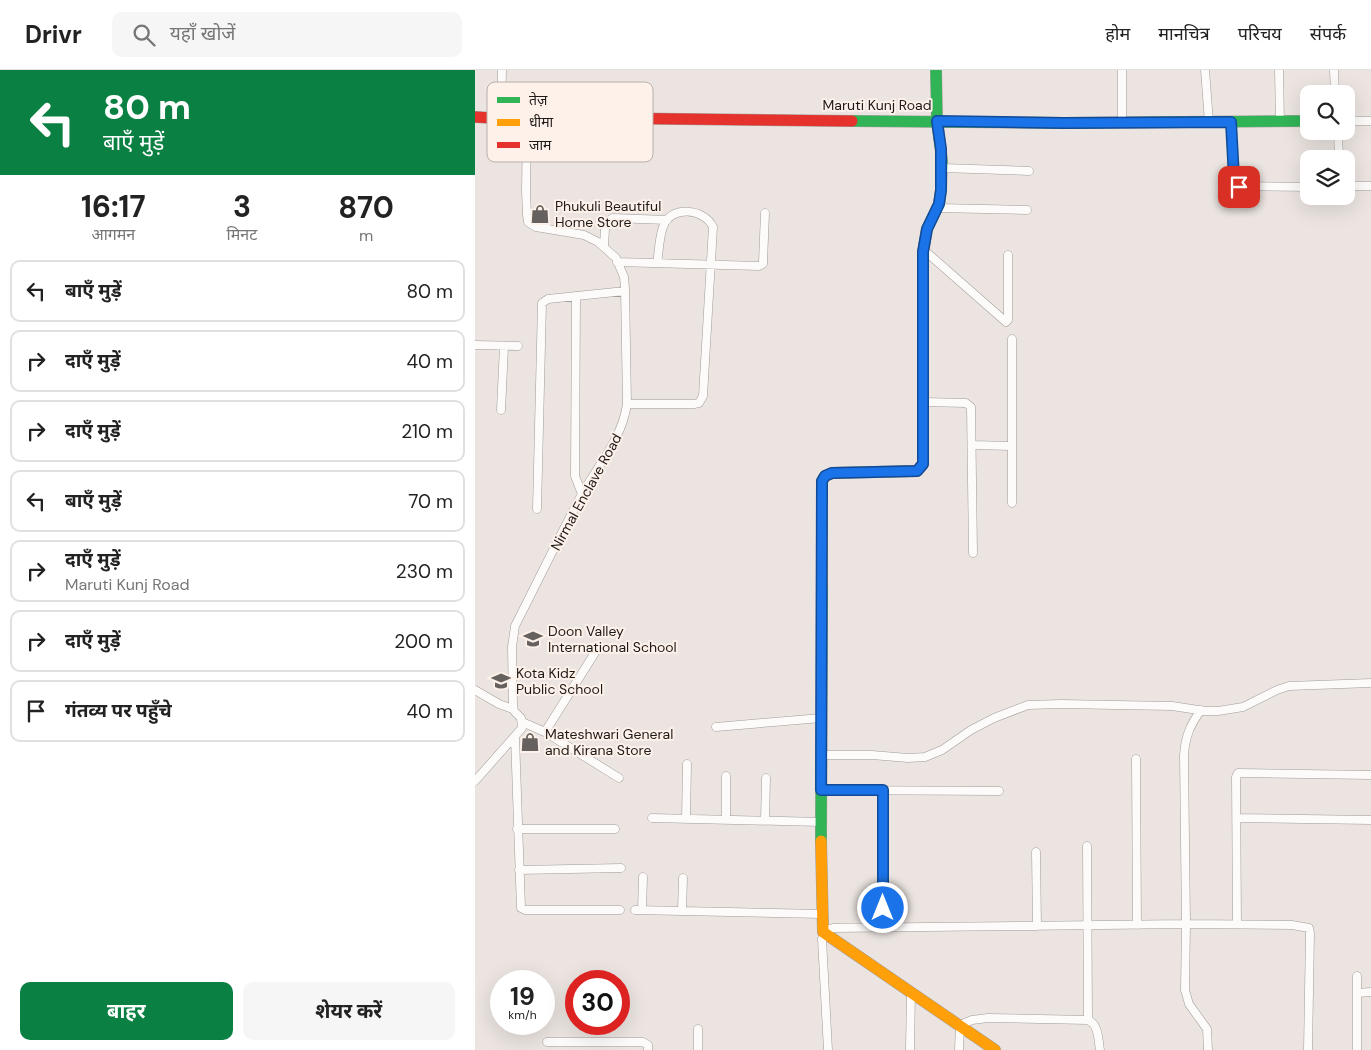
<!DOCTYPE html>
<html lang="hi">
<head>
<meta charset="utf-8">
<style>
  :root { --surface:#fff; --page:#f6f6f6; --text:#222; --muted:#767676; --line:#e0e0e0; --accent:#0b8043 }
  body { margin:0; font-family:"DM Sans","Noto Sans Devanagari",sans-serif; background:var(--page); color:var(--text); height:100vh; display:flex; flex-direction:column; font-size:19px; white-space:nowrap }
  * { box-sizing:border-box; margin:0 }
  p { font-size:16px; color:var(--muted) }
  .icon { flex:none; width:28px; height:28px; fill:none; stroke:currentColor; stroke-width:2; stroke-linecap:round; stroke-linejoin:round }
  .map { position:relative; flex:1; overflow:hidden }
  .panel { display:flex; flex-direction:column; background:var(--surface); width:475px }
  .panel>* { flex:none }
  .banner { background:#0b8043; color:#fff; overflow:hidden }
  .buttons { position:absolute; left:825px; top:15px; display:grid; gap:10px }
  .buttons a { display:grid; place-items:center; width:55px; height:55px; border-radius:10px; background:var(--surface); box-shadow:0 5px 20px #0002; font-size:25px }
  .speed { position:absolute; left:15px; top:900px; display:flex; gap:10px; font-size:25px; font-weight:700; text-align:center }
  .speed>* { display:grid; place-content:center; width:65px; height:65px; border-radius:50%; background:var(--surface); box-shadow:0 5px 20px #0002; line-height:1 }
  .speed small { font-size:12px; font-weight:400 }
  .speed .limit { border:8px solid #d22; background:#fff; color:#111 }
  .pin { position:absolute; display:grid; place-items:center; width:42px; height:42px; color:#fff; margin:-21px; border-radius:10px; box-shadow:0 2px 8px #0006 }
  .me { position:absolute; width:55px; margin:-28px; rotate:0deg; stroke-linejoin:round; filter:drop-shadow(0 0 4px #0008) }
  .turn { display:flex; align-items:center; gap:18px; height:105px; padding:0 20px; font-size:22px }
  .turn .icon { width:65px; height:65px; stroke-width:2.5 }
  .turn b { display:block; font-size:35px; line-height:42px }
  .eta { display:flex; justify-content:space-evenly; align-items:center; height:85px; text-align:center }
  .eta b { font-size:30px; font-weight:700; line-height:35px }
  .primary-button { display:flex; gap:10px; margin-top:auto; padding:10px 20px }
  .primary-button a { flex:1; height:58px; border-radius:10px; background:var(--accent); color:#fff; font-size:20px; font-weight:700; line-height:58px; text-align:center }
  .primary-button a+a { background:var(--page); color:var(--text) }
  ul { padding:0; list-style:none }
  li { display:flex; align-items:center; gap:15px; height:62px; margin:0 10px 8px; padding:0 10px; border:2px solid var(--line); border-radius:10px }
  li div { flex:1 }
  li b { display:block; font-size:19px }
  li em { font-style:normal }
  header { display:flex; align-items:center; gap:30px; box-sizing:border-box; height:70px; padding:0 25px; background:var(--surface); border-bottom:1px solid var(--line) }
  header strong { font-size:24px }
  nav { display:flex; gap:28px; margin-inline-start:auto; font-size:18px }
  .search { width:350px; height:45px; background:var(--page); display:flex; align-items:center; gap:12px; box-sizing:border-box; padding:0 18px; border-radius:10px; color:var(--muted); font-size:19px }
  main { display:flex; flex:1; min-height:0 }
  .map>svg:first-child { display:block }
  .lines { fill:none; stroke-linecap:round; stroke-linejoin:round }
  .street-casing { stroke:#a19c99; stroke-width:9 }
  .fast-casing { stroke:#a19c99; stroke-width:12 }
  .slow-casing { stroke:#a19c99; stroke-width:12 }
  .jam-casing { stroke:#a19c99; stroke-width:12 }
  .street { stroke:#fcfbfa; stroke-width:8 }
  .fast { stroke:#30b455; stroke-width:11 }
  .slow { stroke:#ff9f0a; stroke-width:11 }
  .jam { stroke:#e5322d; stroke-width:11 }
  .wall { fill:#908174 }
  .building { fill:#a79687; stroke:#75695e }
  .route-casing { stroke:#114b97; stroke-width:12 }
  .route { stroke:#1a73e8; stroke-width:9 }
  .labels { text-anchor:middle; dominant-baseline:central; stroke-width:4; stroke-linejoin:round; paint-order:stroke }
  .street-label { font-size:14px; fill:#1e1a18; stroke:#fdf1e9 }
  .poi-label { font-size:14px; fill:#1e1a18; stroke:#fdf1e9; text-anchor:start }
  .key { fill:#fdf1e9; stroke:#bab0aa; stroke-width:1 }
  .key-label { font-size:14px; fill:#1e1a18 }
</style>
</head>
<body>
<header>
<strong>Drivr</strong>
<div class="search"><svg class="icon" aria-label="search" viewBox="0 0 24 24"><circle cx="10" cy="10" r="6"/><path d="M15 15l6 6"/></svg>यहाँ खोजें</div>
<nav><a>होम</a><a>मानचित्र</a><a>परिचय</a><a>संपर्क</a></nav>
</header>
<main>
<section class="panel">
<div class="banner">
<div class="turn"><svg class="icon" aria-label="left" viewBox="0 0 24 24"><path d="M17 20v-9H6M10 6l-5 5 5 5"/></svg><div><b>80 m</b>बाएँ मुड़ें</div></div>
</div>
<div class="eta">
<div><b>16:17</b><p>आगमन</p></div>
<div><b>3</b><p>मिनट</p></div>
<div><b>870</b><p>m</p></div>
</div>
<ul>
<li><svg class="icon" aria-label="left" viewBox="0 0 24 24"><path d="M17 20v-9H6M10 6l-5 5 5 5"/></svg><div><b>बाएँ मुड़ें</b></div><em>80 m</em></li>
<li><svg class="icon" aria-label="right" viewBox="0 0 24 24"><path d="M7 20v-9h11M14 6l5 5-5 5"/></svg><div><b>दाएँ मुड़ें</b></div><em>40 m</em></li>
<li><svg class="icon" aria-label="right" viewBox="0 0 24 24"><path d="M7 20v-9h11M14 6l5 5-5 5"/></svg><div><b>दाएँ मुड़ें</b></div><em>210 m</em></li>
<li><svg class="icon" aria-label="left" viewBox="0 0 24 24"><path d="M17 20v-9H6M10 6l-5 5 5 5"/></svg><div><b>बाएँ मुड़ें</b></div><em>70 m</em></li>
<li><svg class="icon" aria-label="right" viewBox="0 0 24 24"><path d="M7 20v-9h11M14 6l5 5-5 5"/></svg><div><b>दाएँ मुड़ें</b><p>Maruti Kunj Road</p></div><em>230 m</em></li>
<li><svg class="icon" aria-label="right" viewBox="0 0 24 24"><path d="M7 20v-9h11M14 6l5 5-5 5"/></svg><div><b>दाएँ मुड़ें</b></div><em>200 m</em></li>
<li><svg class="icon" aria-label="arrive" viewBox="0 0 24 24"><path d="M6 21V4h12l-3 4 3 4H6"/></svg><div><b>गंतव्य पर पहुँचे</b></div><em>40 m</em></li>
</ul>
<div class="primary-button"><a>बाहर</a><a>शेयर करें</a></div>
</section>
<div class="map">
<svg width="896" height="980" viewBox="0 0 896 980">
  <rect width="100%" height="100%" fill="#ebe4e0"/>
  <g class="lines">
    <g class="street-casing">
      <path id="street" d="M647,0V53
        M730,0L734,52
        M804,0L805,52
        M859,0L860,24
        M26,48L27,0
        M871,51H896
        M756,52L759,108L762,116L834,117
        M863,61L864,89
        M467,98L554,101
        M871,116H896
        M463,138L552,140
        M129,176L130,159L133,151L138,148L192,150
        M449,180L531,252L533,250V185
        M142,192L284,196L288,194V192L290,143
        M101,226L100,406L107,424
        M537,269V433
        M0,275L43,276
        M449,332L491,333L496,337L498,483
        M152,334H219L224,333L228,326L238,157C229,138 195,135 188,157C184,168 184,182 182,193
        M26,340L29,276
        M497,375L537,376
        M62,439L67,233L73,229L150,221
        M0,620L24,634L38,639
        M726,640C715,655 710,667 709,686L711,854L710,920L714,934L732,959L733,980
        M47,652L70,662L144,708
        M241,657L346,648
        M70,662L121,581
        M40,667L46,838L50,840H145
        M346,685H397L433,688L450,687L467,680L496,660L519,648L553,635L586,634L697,636L730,641H743L768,637L802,620L814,616L896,613
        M661,689L662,855
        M251,706V750
        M0,711L47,658L46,648L39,641L38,635L37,577L40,556C62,513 83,469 106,426C123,395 147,369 152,334L150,218L149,207L141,188L123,172L109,165L61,157L53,152L52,145L51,121L52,50
        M346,720L524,721
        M407,720V857
        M177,748L346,752
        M762,748L896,750
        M211,749L212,694
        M290,751L291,708
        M42,759H140
        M612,776L613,950
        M561,782L562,856
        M44,800L146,798
        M160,840L347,844
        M167,840L168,807
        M207,841L208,808
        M762,854L761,707L763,703L896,705
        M882,923L896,922
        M72,972H168L173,975V980
        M223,980V959
        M353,980L347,869L350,860L359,858L711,854L817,855L834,858L835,863L833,980
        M435,980L436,922
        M484,980L485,955L497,950L513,948L613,950C624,955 623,969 625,980
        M882,980V906"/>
    </g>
    <g class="fast-casing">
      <path id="fast" d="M377,51L589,53L834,51
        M448,365V182L452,159L464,134L466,120L467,90L462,51L461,0
        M346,771L347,517"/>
    </g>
    <g class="slow-casing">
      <path id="slow" d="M347,517V411L350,406L357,403L442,401L448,394V365
        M346,771L348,862L520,980"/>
    </g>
    <g class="jam-casing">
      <path id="jam" d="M0,47L52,50L123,48L377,51"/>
    </g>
    <use href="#street" class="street"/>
    <use href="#fast" class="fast"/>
    <use href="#slow" class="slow"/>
    <use href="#jam" class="jam"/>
  </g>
  <path class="wall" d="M834,89V112L831,111L827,105Z"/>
  <path class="building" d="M827,86H846V89H834V108L827,105Z"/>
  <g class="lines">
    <g class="route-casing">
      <path id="route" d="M408,838V720H346L347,411L350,406L357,403L442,401L448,394V182L452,159L464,134L466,120V79L462,51L589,53L756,52L759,108L762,116L764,117"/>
    </g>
    <use href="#route" class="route"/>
  </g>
  <defs>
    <g id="shop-bare" transform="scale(1.5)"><path d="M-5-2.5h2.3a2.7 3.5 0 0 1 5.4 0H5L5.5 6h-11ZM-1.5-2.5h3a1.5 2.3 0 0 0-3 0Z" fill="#66615e" stroke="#fdf1e9" stroke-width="2.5" paint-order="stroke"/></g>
    <g id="school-bare" transform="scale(1.5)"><path d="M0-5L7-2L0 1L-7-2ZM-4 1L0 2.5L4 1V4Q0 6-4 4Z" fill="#66615e" stroke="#fdf1e9" stroke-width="2.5" paint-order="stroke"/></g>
  </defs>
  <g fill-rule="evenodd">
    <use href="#shop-bare" x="65" y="144"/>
    <use href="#school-bare" x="58" y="569"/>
    <use href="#school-bare" x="26" y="611"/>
    <use href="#shop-bare" x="55" y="672"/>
  </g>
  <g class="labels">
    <g class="street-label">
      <text x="402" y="35">Maruti Kunj Road</text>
      <text transform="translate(111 422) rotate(-61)">Nirmal Enclave Road</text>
    </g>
    <g class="poi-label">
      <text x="80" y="136">Phukuli Beautiful<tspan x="80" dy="16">Home Store</tspan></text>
      <text x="73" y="561">Doon Valley<tspan x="73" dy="16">International School</tspan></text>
      <text x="41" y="603">Kota Kidz<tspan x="41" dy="16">Public School</tspan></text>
      <text x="70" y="664">Mateshwari General<tspan x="70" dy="16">and Kirana Store</tspan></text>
    </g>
  </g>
  <rect x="12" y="12" width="166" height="80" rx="8" class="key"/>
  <rect x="22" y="27" width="23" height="6" fill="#30b455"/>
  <rect x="22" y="49" width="23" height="7" fill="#ff9f0a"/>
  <rect x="22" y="72" width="23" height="6" fill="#e5322d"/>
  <g class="key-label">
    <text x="54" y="35">तेज़</text>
    <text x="54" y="57">धीमा</text>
    <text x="54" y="80">जाम</text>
  </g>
</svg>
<div class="buttons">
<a><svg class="icon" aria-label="search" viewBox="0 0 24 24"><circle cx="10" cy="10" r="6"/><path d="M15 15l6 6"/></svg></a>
<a><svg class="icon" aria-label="layers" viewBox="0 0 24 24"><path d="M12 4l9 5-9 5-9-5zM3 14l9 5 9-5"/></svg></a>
</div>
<div class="speed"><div>19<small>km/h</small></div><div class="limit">30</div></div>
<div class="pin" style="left:764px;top:117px;background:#d93025"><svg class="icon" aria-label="arrive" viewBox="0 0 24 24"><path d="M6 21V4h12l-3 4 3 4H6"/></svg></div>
<svg class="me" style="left:408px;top:838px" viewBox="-20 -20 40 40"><circle r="17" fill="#1a73e8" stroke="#fff" stroke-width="3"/><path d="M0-11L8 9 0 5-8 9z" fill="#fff"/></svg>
</div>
</main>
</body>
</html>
